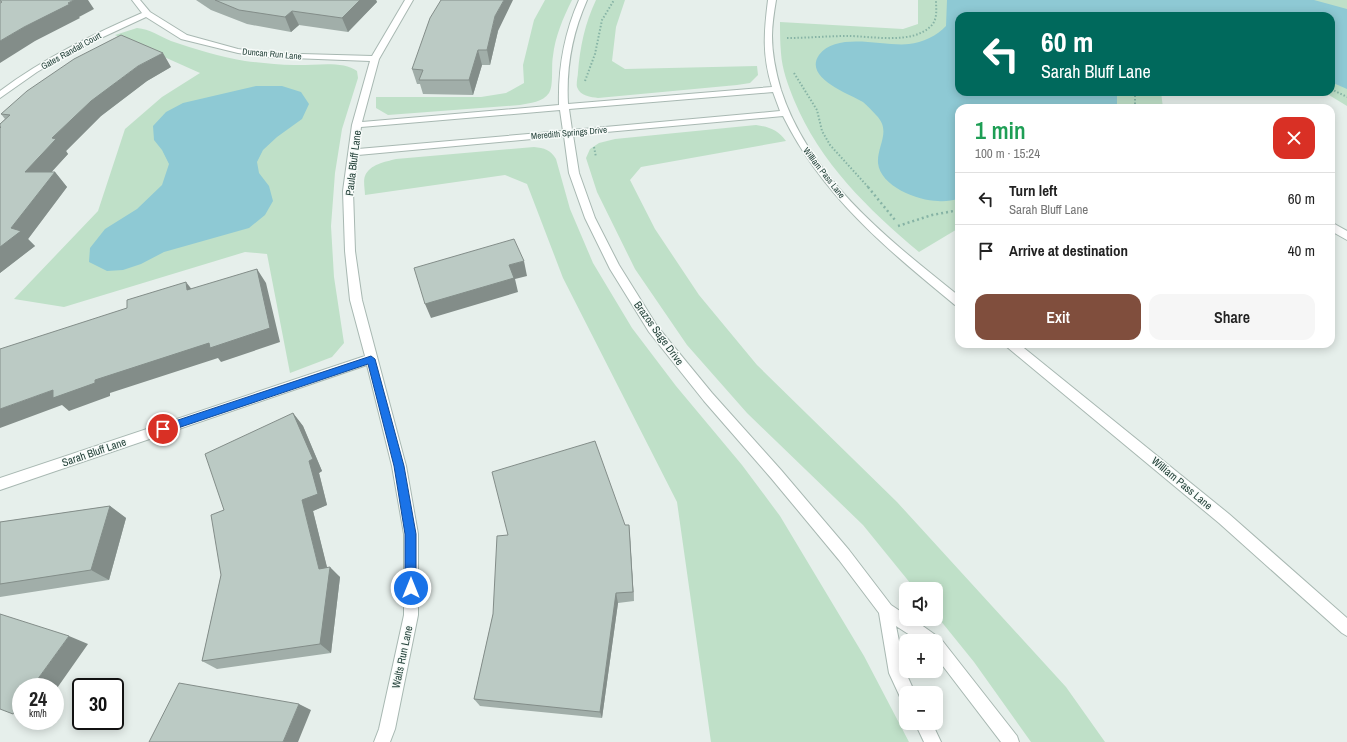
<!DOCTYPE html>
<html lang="en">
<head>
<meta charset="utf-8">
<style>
  :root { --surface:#fff; --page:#f6f6f6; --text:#222; --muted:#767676; --line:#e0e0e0; --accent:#804e3d }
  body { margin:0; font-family:"Archivo Narrow",sans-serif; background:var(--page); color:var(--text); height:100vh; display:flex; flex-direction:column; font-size:15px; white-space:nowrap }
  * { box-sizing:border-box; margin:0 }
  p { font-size:13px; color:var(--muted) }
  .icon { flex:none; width:22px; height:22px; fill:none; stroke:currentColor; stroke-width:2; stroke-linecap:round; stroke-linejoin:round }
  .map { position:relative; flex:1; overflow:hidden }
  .sheet { position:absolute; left:955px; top:104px; width:380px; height:244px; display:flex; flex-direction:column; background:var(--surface); border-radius:12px; box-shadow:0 2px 10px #0003 }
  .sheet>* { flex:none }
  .top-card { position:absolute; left:955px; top:12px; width:380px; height:84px; border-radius:12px; box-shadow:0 2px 10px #0003; background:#00695c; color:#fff; overflow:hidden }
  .tools { position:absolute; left:899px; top:582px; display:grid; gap:8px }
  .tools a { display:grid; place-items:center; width:44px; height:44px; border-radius:8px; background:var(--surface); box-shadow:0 2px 10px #0003; font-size:20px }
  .speed { position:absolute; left:12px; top:678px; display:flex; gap:8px; font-size:20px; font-weight:700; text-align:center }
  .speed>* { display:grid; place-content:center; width:52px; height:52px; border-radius:50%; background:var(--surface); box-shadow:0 2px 10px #0003; line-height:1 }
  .speed small { font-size:10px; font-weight:400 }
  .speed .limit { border:2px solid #111; border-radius:6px; background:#fff; color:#111 }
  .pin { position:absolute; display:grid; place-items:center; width:34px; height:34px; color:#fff; margin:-17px; border:2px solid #fff; border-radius:50%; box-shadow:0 1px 4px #0007 }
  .me { position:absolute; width:44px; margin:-22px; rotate:0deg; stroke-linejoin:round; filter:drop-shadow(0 0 3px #0008) }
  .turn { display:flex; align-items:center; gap:14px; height:84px; padding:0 20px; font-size:18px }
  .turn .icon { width:52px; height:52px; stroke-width:2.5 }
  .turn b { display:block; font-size:28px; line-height:34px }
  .round { display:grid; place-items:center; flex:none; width:42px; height:42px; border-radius:12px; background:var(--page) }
  .summary { display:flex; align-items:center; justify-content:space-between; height:68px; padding:0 20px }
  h1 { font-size:24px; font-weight:600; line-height:30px; color:#1e9e55 }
  .action { display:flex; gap:8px; margin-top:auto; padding:8px 20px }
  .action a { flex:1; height:46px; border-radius:12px; background:var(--accent); color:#fff; font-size:16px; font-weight:600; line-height:46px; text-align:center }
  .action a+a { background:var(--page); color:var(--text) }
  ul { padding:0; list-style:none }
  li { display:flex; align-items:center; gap:12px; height:52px; padding:0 20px; border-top:1px solid var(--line) }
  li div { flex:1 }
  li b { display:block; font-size:15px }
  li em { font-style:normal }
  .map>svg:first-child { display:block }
  .green { fill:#bfe0c8 }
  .water { fill:#8ec9d4 }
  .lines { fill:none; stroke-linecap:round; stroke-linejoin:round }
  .minor-casing { stroke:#a8b8b2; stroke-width:2 }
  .path-far1 { stroke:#86b3a5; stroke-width:2; stroke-dasharray:1.5 2; stroke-linecap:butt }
  .path { stroke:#86b3a5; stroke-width:2.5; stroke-dasharray:2 3; stroke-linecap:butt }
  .minor { fill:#fff; fill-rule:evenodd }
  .wall { fill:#a1aea9 }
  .shaded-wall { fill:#838d89 }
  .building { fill:#bbcac4; stroke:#838d89 }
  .route { fill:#1a73e8; stroke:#114b97 }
  .labels { text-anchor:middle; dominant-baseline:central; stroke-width:3; stroke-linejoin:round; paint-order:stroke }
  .far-street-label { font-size:9px; fill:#24423a; stroke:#f7fbf9 }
  .street-label { font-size:11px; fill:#24423a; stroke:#f7fbf9 }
</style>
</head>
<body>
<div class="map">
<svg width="1347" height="742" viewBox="0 0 1347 742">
  <rect width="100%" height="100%" fill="#e6efeb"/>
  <path class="green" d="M545,0H572C563,18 555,37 553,56C551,66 554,86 549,93C543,102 530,103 520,105L388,115L376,108V97H481L506,93L524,83L523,65L534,20Z
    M596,0H625L616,27L612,61L625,69L757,66L758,75L750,83L737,85L598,98C591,97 580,96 577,87C576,83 578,76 578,72C580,47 585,23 596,0Z
    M918,0H1347V106L1324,92H1331V16H959V92H1161L1163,108H959V228L919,252C868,209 820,163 794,100C788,85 782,69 781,53C780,43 780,32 780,22L903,29L918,24Z
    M137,28C150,29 159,36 171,41C195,49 220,57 245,61C261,63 278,65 294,65C312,66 343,60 357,71L358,78L342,129L335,173L331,226L334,277L344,343L332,357L290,373L267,254L245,252L64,307L14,299L98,211L125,129L162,97L200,73L115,35Z
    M756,125C770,127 778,130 786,141L641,167L630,180L655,229L699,295L757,365L897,502L1066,687L1105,742H1031L974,662L936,615V589H915L863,525L747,413L687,345L635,269L597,192L586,158L590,149L599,143L615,139Z
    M534,147C544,148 551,150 556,159L570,209L593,263L632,328L676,386L742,465L780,516L864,656L909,742H711L677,502L563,278L527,184L505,175L365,195C365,190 363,181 365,176C370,164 385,162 396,159Z"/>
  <path class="water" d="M947,0H1314L1347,9V89L1331,82V16H959V92H1117V108H959V199C952,200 945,202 938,201C918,201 880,186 878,163C877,145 892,131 876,115C872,111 868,106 863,102C850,94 803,78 819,55C837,31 884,47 909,44C922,43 938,35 946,26Z
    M256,86H282L301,92L309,104L302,119L277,137L263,150L257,162L259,173L269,186L273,201L265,215L249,228L164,252L141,264L123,270L107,271L89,262L90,248L105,229L137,209L162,185L169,164L162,150L154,140L153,126L166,112L183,103Z"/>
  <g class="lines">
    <g class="minor-casing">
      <path id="minor" d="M132,0H140L150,12L187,35L238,49L266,53L372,56L405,0H413L379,59L362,122L559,105C558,68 564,34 579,0H587C572,34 566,67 568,104L772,87C762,55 764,32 768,0H776C774,12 772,24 772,36C772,54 776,73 781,90C810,179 889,240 959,296V306L955,305C887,249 823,197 783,116L573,135L579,173L595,218L619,265L657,326L712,393L781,470L849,550L891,605L906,615V619H913L941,639L1017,736L1019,742H1001L936,657V641H919L896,626L905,671L915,693H906V700L901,699L889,673L879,613L839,560L771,478L704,401L649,332L610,269L585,218L569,173L564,136L358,155L353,191L355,251L362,300L406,466L418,534V615L395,729L390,742H374L379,729L404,615V534L392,466L367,365L0,490V478L365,356L350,300L345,251L343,191L352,125L370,61L266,57L238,53L181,39L146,17L73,51L37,72L0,98V91C44,58 92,35 142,13ZM773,92L780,111L572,130L569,109ZM560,110L563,131L358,149L361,127Z
        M1331,222L1347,231V240L1331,231Z
        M1005,344H1019L1229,514L1347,618V636L1342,633L1219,523L1007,347Z
        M915,723H932L941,742H924Z"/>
    </g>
    <path class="path-far1" d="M787,38C807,38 828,36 848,36C872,36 912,45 931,26C938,19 936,9 936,0
      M794,73L817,110L822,131L830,145L869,188
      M585,81L595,54L602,20L614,0
      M1331,89L1347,97
      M1135,92V108
      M594,147L596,157"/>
    <path class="path" d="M868,187L895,220
      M898,226L932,215L959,210"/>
    <use href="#minor" class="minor"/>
  </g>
  <path class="wall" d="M196,0H376L377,2L348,32L299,25L291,32L247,24L211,10Z
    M498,31L490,65H482L473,95L423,94L420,84H417L412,69Z
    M171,67L147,81L101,116L66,151L68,154L51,172H55L67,187L28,239L35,246L0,273V124L5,119L1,114Z
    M293,413L303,426L322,471L319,473L327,505L313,511L327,568L340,577L331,653L217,669L202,661L221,575L224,510Z
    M110,506L126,518L109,580L0,597V522Z
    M625,525H629L634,601L618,603L602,718L480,706L474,699L493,614Z"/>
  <path class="shaded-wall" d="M74,0H88L94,9L79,17L80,18L35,41L0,63V41L24,27Z
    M360,0H376L377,2L348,32L342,18Z
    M504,0H513L498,31L490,65L487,50L495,16Z
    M292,11L299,25L291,32L285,17Z
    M478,50L482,65L473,95L469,80Z
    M163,53L171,67L147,81L101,116L66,151L68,154L38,187L25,172L52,138L91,101L138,66Z
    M55,172L67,187L28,239L35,246L0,273V247L11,228Z
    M524,261L527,276L515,279L518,292L431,318L425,304L509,265Z
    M257,269L266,283L280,342L221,362L218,358L110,393V396L69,411L62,405L0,428V409L53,390L95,380Z
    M186,282L197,296L187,290Z
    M293,413L303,426L322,471L319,473L327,505L313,511L329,575L330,567L340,577L331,653L320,644L319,569L302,500L309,461Z
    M110,506L126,518L109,580L91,570Z
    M629,525L630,536L634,601L633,592Z
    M616,593L618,603L602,718L600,712Z
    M69,636L88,644L55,691V687H32Z
    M21,702V716L13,714Z
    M299,704L311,710L298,742H283Z"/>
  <path class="building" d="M0,0H74L68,3L70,4L24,27L0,41V3L2,2L0,1Z
    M215,0H360L342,18L292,11L285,17L239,10Z
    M441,0H504L495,16L487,50H478L469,80H419L423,70L412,69L430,18Z
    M121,35L163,53L138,66L91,101L52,138L56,139L25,172H55L11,228L21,231L0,247V128L1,127H0V124L10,115L1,114L27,91L74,59Z
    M514,239L524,261L509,265L514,278L425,304L414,268Z
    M257,269L270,328L210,348L209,343L95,380V383L53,398V390L0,409V349L127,308V300L186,282L187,290Z
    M293,413L313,459L309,461L318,494L302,500L319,569L330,567L320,644L202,661L221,575L211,515L224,510L205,454Z
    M595,441L625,525H629L633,592L616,593L600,712L474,699L493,614L497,536L508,535L492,472Z
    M110,506L91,570L0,584V522Z
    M0,614L69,636L32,687H21V702L13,714L0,709Z
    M179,683L299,704L283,742H149Z"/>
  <path class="route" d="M371,356L375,359L404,466L416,534V588L415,592L411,593L407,592L405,588V534L394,466L368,364L163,433L160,432L158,429L160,426L163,425Z"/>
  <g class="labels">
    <g class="far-street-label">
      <text transform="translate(71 51) rotate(-29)">Gates Randall Court</text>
      <text transform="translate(272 54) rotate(5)">Duncan Run Lane</text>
      <text transform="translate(569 133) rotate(-5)">Meredith Springs Drive</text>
      <text transform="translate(824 173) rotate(52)">William Pass Lane</text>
    </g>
    <g class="street-label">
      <text transform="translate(353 163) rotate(-83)">Paula Bluff Lane</text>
      <text transform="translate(659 333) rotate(54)">Brazos Sage Drive</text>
      <text transform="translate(94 452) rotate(-19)">Sarah Bluff Lane</text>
      <text transform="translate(1182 483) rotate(40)">William Pass Lane</text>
      <text transform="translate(402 657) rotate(-78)">Walts Run Lane</text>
    </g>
  </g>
</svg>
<div class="tools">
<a><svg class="icon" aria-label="sound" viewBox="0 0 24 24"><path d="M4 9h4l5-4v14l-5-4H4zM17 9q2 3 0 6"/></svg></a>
<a>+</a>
<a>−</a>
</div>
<div class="speed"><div>24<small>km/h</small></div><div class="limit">30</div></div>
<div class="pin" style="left:163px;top:429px;background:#d93025"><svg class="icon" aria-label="arrive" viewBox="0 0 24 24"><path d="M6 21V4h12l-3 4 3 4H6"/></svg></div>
<svg class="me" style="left:411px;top:588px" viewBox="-20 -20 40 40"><circle r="17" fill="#1a73e8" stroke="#fff" stroke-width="3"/><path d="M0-11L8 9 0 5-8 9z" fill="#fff"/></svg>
<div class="top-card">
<div class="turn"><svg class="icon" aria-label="left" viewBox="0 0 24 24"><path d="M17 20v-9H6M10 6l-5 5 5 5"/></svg><div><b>60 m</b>Sarah Bluff Lane</div></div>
</div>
<section class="sheet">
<div class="summary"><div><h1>1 min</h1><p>100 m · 15:24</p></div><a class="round" style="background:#d93025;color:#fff"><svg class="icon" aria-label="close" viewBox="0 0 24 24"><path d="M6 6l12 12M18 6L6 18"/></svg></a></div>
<ul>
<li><svg class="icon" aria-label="left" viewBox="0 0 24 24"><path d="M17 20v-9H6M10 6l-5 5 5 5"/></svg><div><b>Turn left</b><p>Sarah Bluff Lane</p></div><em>60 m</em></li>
<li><svg class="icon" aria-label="arrive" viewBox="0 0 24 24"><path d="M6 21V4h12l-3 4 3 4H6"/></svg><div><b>Arrive at destination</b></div><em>40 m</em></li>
</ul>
<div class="action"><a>Exit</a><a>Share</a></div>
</section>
</div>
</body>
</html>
